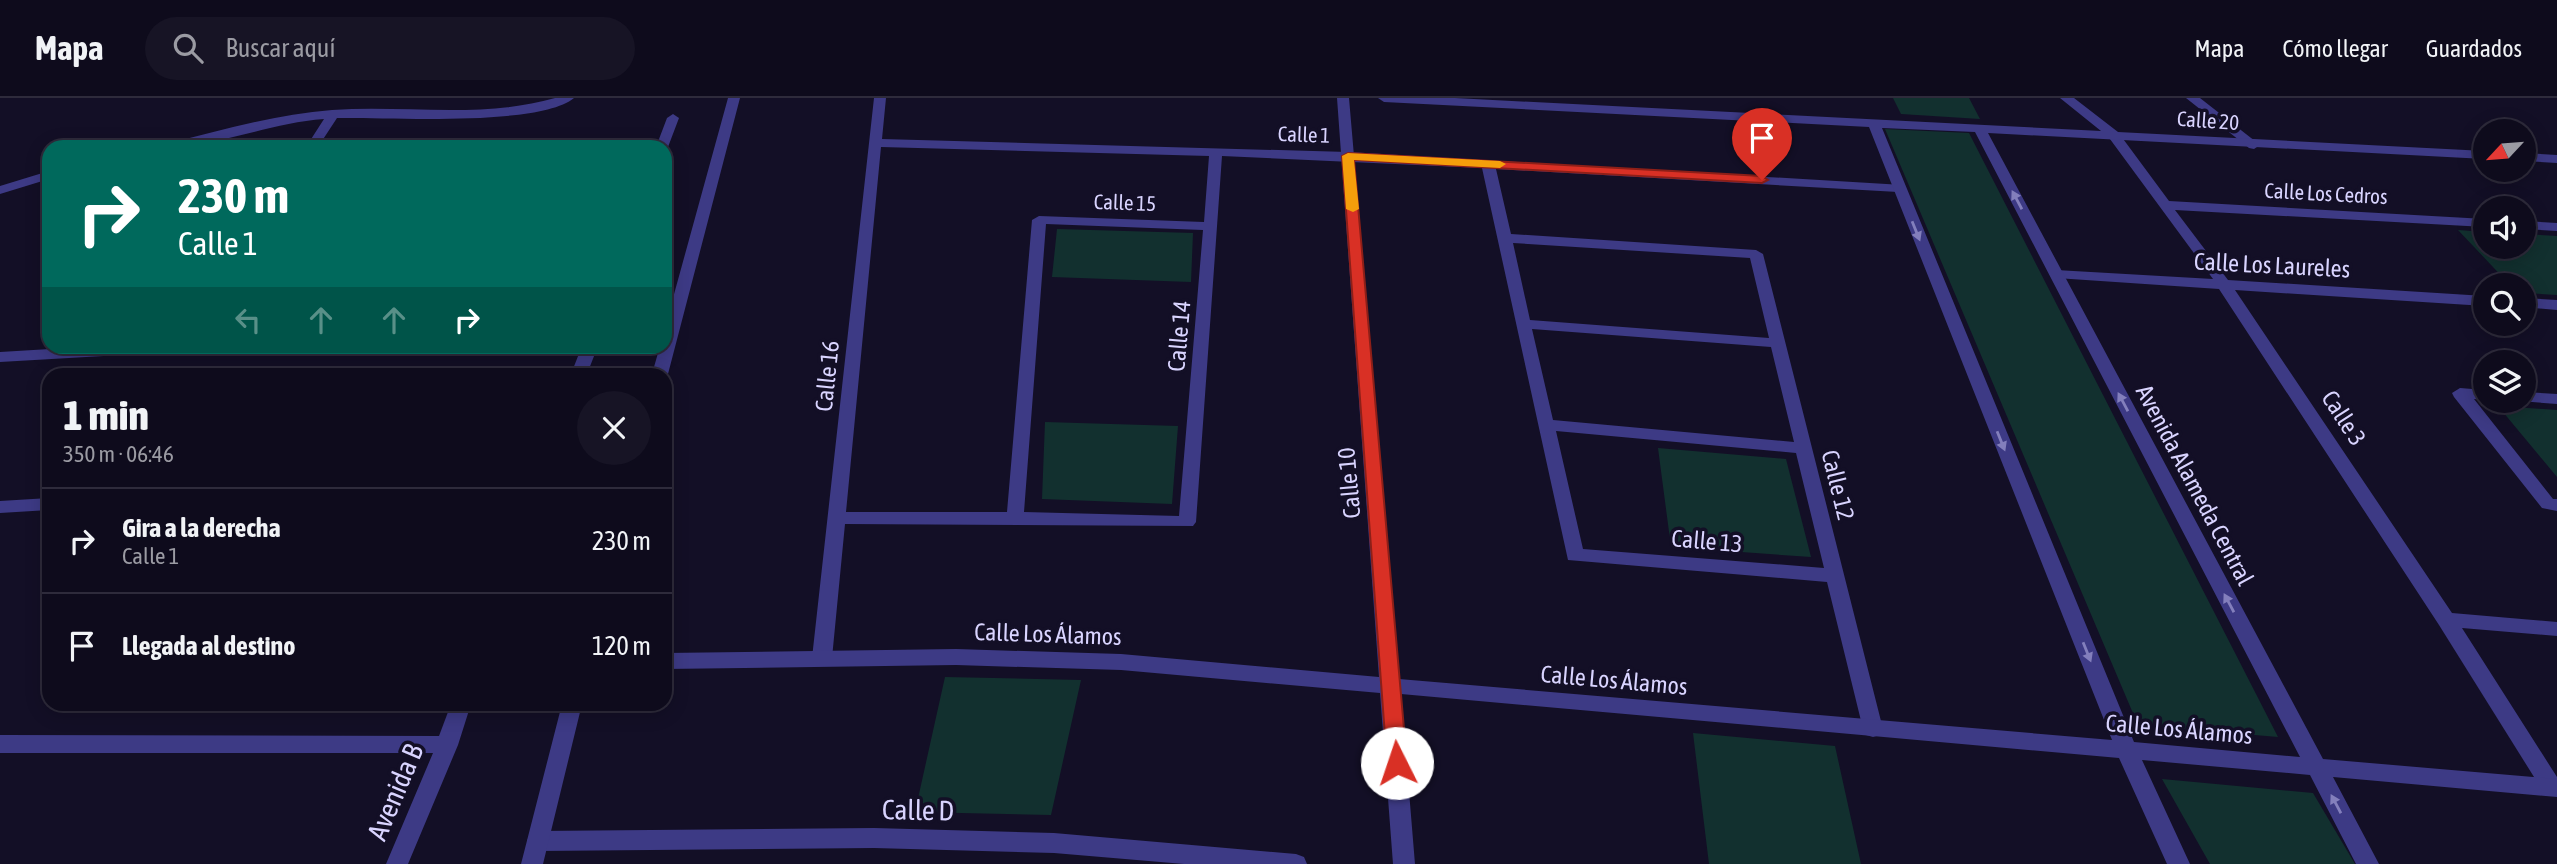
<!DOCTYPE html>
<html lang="es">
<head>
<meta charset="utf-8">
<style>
  :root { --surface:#0e0b1c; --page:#171425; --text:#f1f3f6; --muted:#9b9ba3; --line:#2e2b3b }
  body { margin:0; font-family:"Asap Condensed",sans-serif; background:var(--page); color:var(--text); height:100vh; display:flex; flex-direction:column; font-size:26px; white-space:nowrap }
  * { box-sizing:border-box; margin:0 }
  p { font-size:23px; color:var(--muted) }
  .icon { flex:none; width:38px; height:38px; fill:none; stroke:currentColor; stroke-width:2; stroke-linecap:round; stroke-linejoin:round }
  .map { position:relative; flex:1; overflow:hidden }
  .sheet { position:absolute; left:42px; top:270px; width:630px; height:343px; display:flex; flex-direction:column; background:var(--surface); border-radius:21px; box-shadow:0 4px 18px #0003,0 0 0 2px var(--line) }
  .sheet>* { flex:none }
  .banner { position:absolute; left:42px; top:42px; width:630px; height:214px; border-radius:21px; box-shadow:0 4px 18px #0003,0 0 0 2px var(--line); background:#00695c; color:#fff; overflow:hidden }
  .needle { width:46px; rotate:244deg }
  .controls { position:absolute; left:2473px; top:21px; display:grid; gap:14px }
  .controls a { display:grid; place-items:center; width:63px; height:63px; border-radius:50%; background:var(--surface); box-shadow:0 4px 18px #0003,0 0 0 2px var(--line); font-size:35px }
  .pin { position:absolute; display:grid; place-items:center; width:60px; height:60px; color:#fff; margin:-72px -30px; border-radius:50% 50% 50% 0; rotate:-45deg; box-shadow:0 0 7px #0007 }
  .pin .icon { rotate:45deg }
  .me { position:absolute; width:77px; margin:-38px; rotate:356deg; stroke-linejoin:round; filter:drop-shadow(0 0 5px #0008) }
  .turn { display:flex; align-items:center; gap:24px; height:147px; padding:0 21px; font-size:32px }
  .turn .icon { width:91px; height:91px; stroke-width:2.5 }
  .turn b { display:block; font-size:49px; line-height:60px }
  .lanes { display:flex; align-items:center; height:66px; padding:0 21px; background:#0003; justify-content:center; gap:35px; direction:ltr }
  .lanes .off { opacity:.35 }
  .round { display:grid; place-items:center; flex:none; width:74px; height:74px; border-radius:37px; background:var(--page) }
  .headline { display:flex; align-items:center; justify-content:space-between; height:119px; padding:0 21px }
  h1 { font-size:42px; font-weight:800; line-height:52px }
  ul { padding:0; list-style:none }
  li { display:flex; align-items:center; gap:21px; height:105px; padding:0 21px; border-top:2px solid var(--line) }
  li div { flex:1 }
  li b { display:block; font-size:26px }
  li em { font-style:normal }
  header { display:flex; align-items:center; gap:42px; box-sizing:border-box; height:98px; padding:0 35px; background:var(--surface); border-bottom:2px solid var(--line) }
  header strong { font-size:33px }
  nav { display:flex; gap:38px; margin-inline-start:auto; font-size:24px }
  .search { width:490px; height:63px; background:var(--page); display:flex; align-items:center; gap:18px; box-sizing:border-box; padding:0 24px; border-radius:38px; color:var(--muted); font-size:26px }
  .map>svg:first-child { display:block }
  .green { fill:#12302f }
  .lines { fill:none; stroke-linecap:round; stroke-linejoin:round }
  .minor { fill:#3d3a85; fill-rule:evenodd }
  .tertiary { fill:#3d3a85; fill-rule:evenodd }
  .oneway { fill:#837fbc }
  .route { fill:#d93025; stroke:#8d1f18; stroke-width:2 }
  .slow { fill:#f59e0b }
  .labels { text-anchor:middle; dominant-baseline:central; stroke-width:7; stroke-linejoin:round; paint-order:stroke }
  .far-street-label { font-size:21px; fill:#d9d4ff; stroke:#130f26 }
  .street-label { font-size:24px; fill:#d9d4ff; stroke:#130f26 }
  .near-street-label { font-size:28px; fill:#d9d4ff; stroke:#130f26 }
</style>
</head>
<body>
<header>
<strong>Mapa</strong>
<div class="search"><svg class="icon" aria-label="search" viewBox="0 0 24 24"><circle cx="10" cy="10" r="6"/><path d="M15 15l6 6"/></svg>Buscar aquí</div>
<nav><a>Mapa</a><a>Cómo llegar</a><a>Guardados</a></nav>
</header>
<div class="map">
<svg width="2557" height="766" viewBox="0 0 2557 766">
  <rect width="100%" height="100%" fill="#130f26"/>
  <path class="green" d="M1893,0H1969L1980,21L1901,16Z
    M1885,31L1969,35L2278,639L2138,627Z
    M1057,131L1193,135L1191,184L1052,179Z
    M2458,132L2485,134V149H2524V136L2557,138V197L2524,195V187H2510Z
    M2498,308L2557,312V379Z
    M1045,324L1178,328L1172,406L1042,401Z
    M1658,350L1786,361L1811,459L1671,449Z
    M945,579L1081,582L1051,717L915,714Z
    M1693,635L1835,648L1861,766H1709Z
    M2162,681L2313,695L2355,766H2210Z"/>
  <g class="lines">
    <path class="minor" d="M555,0H574C539,29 387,19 337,20L318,49H306L324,21C269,25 218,49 164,49L165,46C220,33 276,16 332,12C407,7 482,21 555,0Z
      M874,0H886L882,41L1348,54L1903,87V93L1898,94L1496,71L1511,136L1756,152L1763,156L1883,631L1880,637L1873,639L1866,637L1863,631L1827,484L1568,462L1482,70L1222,58L1196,424L1193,428L845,426L832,560L829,565L822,568L815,565L812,560ZM881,49L1209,58L1204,124L1039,118L1032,122L1007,414H846ZM1046,126L1203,132L1179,418L1024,414ZM1513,145L1750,160L1769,240L1530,222ZM1532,231L1771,249L1794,344L1553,322ZM1556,333L1796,355L1824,470L1583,451Z
      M2186,0H2200L2260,47L2254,51L2249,50Z
      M673,16L679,20L668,49L665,52V49H656L667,20Z
      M2113,33L2118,34L2169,103L2485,121V129L2175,112L2228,182L2485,198V208L2235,192L2452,515L2557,524V538L2462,530L2557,679V696L2544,695L2439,527L2219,191L2056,180L2049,176L2056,172L2213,181L2107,37Z
      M49,73V81L0,96V88Z
      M2524,123L2557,125V133L2524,131Z
      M2524,200L2557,202V212L2524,209Z
      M100,248H197L190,253L0,264V254Z
      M582,248H598L587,276H571Z
      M2460,290L2485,292V302L2474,301L2553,401H2557V413L2542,410L2454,299L2452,295Z
      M2524,294L2557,296V306L2519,303H2524Z
      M49,400V412L0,415V403Z
      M451,606H471L458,647L408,766H386L433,655H0V637L439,638Z
      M874,730L1054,735L1296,756L1304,759L1307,766H1184L1054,755L874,750L538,753L530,750L527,743L530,736L538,733Z"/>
    <path class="tertiary" d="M728,0H740L668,276L665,280V276H652L660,248H665V229Z
      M1337,0H1349L1399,581L2112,642L1869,29L1384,4L1378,0H1455L2101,33L2060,0H2074L2118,34L2485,53V61L1988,35L2323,661L2557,681V699L2333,679L2379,766H2356L2310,677L2142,662L2190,766H2167L2119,660L1401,596L1415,766H1393L1380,595L1121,572L956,567L665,571V555L956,551L1121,556L1379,579ZM1882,30L1975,34L2300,659L2134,644Z
      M2524,55L2557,57V65L2524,63Z
      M562,606H582L543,766H521Z"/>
  </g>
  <defs><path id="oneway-solid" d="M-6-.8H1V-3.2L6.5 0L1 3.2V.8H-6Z" transform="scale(1.75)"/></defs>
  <g class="oneway">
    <use href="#oneway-solid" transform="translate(2017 102) rotate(-118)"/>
    <use href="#oneway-solid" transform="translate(1916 133) rotate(68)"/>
    <use href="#oneway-solid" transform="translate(2123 304) rotate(-118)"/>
    <use href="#oneway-solid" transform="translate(2001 343) rotate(68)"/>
    <use href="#oneway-solid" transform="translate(2229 505) rotate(-118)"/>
    <use href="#oneway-solid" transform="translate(2087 554) rotate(68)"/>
    <use href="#oneway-solid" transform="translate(2336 706) rotate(-118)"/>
  </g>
  <path class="route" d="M1348,55L1762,78L1768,82L1762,85L1354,62L1407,665L1404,671L1397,673L1390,671L1387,665L1342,58Z"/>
  <path class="slow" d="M1348,55L1500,63L1506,66L1500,70L1354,62L1359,111L1353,114L1346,111L1342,58Z"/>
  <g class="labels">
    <g class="far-street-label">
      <text transform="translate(2208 22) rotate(4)">Calle 20</text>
      <text transform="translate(1304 36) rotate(2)">Calle 1</text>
      <text transform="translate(2326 95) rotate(3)">Calle Los Cedros</text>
      <text transform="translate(1125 104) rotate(2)">Calle 15</text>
    </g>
    <g class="street-label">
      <text transform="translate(2272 167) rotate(3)">Calle Los Laureles</text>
      <text transform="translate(1179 238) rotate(-85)">Calle 14</text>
      <text transform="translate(827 278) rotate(-84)">Calle 16</text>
      <text transform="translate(2344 320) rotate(57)">Calle 3</text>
      <text transform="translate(1349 385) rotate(-95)">Calle 10</text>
      <text transform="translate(1838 387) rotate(76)">Calle 12</text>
      <text transform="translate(2195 387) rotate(62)">Avenida Alameda Central</text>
      <text transform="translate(1707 443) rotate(5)">Calle 13</text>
      <text transform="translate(1048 536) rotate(2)">Calle Los Álamos</text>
      <text transform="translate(1614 582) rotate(5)">Calle Los Álamos</text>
      <text transform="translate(2179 631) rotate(5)">Calle Los Álamos</text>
    </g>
    <g class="near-street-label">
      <text transform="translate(395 694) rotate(-67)">Avenida B</text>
      <text transform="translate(918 712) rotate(1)">Calle D</text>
    </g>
  </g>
</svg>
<div class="controls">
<a><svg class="needle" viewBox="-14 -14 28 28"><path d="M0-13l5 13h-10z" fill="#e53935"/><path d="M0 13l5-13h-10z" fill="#9b9ba3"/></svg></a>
<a><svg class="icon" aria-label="sound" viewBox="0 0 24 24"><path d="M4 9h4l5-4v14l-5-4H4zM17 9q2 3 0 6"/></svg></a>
<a><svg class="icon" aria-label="search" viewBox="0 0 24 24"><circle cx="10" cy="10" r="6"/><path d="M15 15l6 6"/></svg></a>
<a><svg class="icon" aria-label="layers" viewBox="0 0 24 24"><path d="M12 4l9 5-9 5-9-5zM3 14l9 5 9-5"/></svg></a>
</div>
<div class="pin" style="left:1762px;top:82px;background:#d93025"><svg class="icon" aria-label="arrive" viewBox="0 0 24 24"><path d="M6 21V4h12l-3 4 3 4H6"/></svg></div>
<svg class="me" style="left:1397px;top:665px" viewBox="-20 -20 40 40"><circle r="19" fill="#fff"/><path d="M0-13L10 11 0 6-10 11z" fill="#d93025"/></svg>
<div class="banner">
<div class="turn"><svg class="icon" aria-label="right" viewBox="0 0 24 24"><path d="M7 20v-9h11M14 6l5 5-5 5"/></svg><div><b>230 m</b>Calle 1</div></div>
<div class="lanes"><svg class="icon off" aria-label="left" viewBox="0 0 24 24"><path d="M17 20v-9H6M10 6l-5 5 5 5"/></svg><svg class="icon off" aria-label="ahead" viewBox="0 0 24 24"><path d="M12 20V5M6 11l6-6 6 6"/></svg><svg class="icon off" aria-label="ahead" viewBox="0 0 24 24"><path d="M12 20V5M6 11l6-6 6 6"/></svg><svg class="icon" aria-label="right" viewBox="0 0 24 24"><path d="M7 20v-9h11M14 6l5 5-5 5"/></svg></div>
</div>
<section class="sheet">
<div class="headline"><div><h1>1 min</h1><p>350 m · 06:46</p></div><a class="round"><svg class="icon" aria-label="close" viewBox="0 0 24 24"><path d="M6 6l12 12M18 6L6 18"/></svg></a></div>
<ul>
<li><svg class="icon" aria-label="right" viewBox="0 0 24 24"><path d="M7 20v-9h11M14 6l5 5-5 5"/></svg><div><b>Gira a la derecha</b><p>Calle 1</p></div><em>230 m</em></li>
<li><svg class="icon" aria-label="arrive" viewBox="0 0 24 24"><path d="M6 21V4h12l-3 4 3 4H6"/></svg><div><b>Llegada al destino</b></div><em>120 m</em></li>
</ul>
</section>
</div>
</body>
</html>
